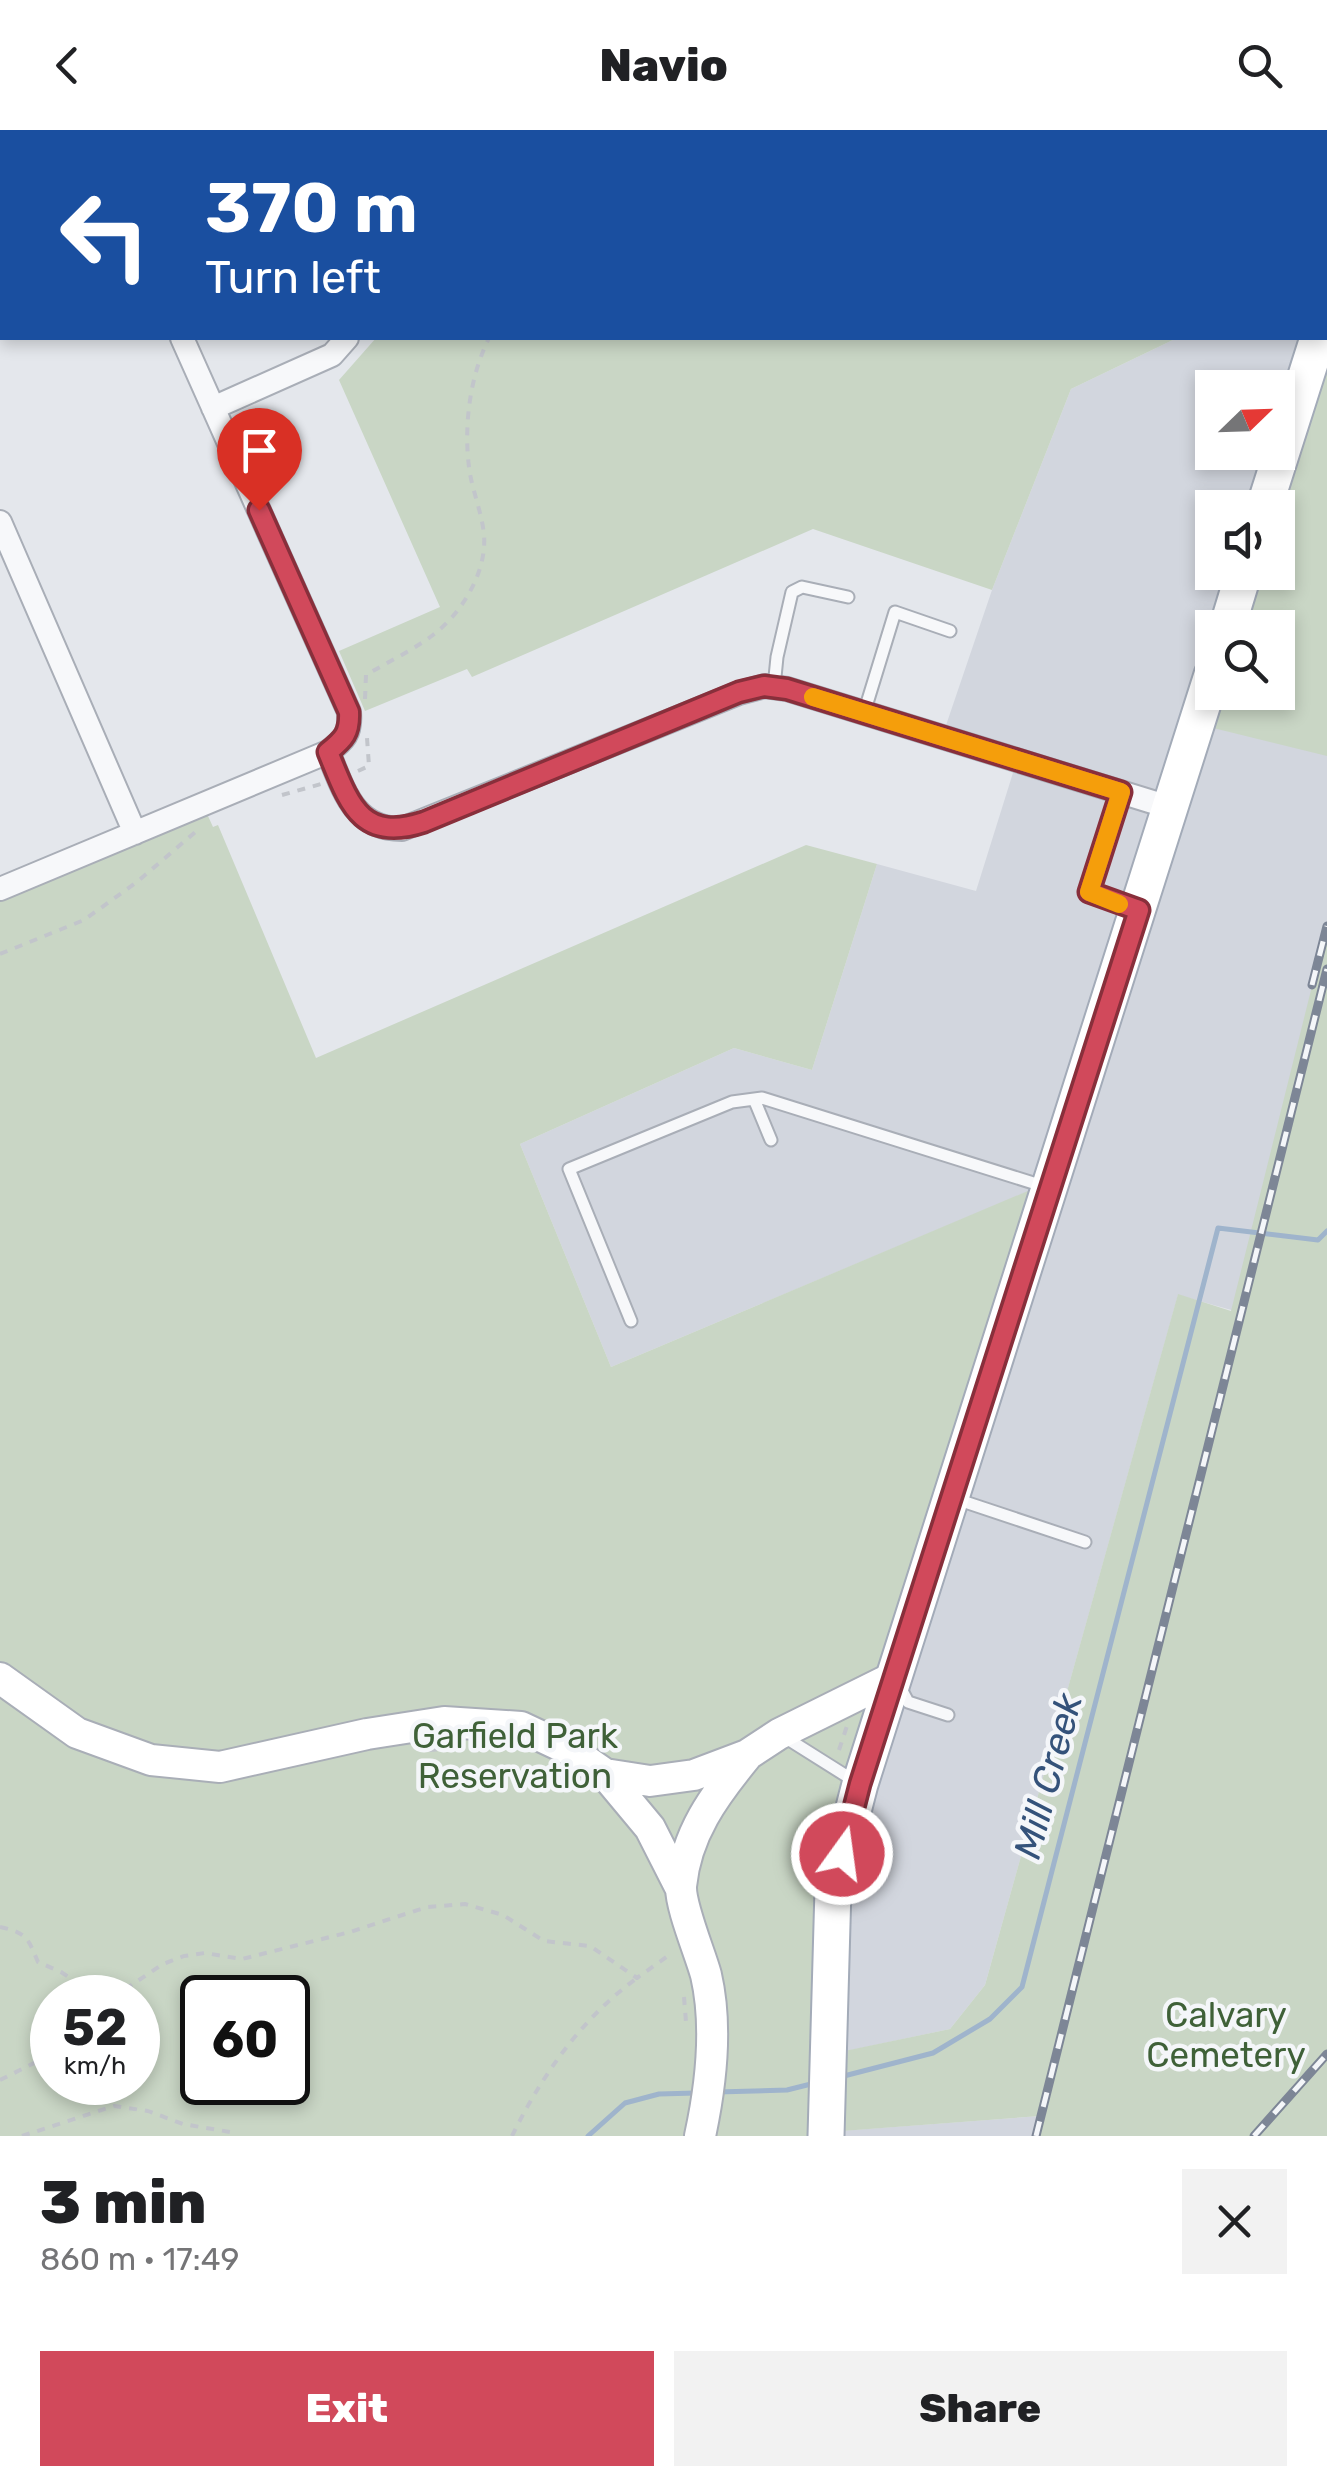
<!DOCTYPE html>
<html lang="en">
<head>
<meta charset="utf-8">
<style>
  :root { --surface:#fff; --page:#f2f2f2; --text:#202124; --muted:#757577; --accent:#d1495b }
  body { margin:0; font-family:Rubik,sans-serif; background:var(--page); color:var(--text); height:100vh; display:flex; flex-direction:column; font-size:38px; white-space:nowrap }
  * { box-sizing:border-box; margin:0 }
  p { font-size:32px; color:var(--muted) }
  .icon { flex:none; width:55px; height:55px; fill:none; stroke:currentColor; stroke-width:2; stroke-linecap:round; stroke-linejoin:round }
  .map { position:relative; height:2006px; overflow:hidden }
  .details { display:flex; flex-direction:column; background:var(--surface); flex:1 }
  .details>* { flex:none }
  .guide { position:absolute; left:0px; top:0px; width:1328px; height:210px; box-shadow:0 5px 15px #0003; background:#1a4fa0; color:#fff; overflow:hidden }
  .needle { width:65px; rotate:67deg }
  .controls { position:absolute; left:1195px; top:240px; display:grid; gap:20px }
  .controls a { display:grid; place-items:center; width:100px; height:100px; border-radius:0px; background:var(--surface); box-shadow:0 5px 15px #0003; font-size:50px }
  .speed { position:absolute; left:30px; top:1845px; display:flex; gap:20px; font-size:50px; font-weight:700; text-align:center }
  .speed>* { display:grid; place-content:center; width:130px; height:130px; border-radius:50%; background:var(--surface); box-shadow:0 5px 15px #0003; line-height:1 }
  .speed small { font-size:25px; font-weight:400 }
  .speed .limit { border:5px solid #111; border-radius:15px; background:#fff; color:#111 }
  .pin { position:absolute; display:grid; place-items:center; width:85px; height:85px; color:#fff; margin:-102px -42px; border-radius:50% 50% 50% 0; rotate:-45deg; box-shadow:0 0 10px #0007 }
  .pin .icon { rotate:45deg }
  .me { position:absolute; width:110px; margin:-55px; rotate:14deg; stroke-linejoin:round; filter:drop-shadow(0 0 8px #0008) }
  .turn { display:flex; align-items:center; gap:35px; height:210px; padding:0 40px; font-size:45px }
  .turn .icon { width:130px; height:130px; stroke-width:2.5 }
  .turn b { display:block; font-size:70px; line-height:85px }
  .round { display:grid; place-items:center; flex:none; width:105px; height:105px; border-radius:0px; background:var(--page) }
  .head { display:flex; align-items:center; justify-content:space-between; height:170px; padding:0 40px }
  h1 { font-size:60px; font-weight:800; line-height:75px }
  .primary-button { display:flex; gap:20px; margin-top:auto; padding:20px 40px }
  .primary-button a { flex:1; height:115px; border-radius:0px; background:var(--accent); color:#fff; font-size:40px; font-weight:800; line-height:115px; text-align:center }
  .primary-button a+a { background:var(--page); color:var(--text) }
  header { display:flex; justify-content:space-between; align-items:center; height:130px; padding:0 40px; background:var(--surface); font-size:45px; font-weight:800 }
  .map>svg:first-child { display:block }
  .built { fill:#d2d6de; fill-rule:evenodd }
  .green { fill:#c9d6c5; fill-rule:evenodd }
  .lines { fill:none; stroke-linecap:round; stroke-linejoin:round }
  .stream { stroke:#9fb4cc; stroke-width:5 }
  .lane-casing { stroke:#a9aeb7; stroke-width:15 }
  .street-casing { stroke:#a9aeb7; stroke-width:26 }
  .secondary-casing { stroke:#a9aeb7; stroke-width:34 }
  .primary-casing { stroke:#a3abb8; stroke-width:39 }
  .path { stroke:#c2c5cb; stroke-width:4; stroke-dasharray:8 8; stroke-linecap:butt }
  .lane { stroke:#f7f8fa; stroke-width:11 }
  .street { stroke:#f7f8fa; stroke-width:22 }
  .secondary { stroke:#fff; stroke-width:30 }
  .primary { stroke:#fff; stroke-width:35 }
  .rail-casing { stroke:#7d8696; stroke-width:9 }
  .rail { stroke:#f4f6f9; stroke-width:5; stroke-dasharray:15; stroke-linecap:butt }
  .route-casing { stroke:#882f3b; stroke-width:25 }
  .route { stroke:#d1495b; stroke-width:18 }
  .slow { stroke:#f59e0b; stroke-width:18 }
  .labels { text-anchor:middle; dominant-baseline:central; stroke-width:9; stroke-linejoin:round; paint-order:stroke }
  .park-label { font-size:35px; fill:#3f6138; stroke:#f4f6f9 }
  .water-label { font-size:38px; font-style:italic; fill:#34527a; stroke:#f4f6f9 }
</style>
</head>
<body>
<header><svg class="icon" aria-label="back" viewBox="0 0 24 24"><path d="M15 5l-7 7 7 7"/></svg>Navio<svg class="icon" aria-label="search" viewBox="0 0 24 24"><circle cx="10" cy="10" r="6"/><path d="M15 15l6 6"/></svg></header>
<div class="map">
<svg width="1327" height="2006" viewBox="0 0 1327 2006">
  <rect width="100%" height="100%" fill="#e4e7ec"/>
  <path class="built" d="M1177,208H1318L1296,278L1327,286V841L1242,1183L1178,1165L985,1855L950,1899L828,1925L833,1759L1048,1053L611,1237L520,1014L734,918L812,940L877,734L976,761L1017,630L942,607L992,460L1071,259ZM1212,258H1278V322H1212ZM1212,378H1278V442H1212ZM1212,498H1278V562H1212Z
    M1041,1986L1036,2006H826V2002Z"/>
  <path class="green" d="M560,0H1327V136L1325,2H558Z
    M1327,178V626L1197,594L1212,562H1278V498L1227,497L1244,443L1278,442V378L1325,208Z
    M376,208H1177L1071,259L992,460L813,399L472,547L467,539L365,581L339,521L440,477L339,250Z
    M203,675L213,697L218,695L316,928L806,715L877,734L812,940L734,918L520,1014L611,1237L1049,1052L857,1652L830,1924L950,1899L985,1855L1178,1164L1231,1181L1327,796V2006H1036L1040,1986L829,2002L828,2006H0V759ZM52,1868H138V1952H52ZM202,1868H288V1952H202Z"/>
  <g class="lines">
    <path class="stream" d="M840,1947L933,1923L990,1889L1022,1857L1218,1098L1318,1110L1327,1101
      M717,1962L787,1960L815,1953
      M588,2006L625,1973L659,1964L696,1963"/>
    <g class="lane-casing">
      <path id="lane" d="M774,557L777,527L792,462L802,457L848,467
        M864,583L895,482L950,501
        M1121,662L1089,762L1132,778
        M754,969L771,1010
        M631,1191L569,1039L732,972L762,968L1046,1057
        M956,1369L1085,1412
        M899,1555L908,1572L948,1585
        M783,1606L856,1652"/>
    </g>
    <g class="street-casing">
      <path id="street" d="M92,0L93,2
        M436,0L437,2
        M213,278L332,225L347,208
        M0,392L135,703
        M328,622C344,661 354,699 402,699L739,563L765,556L787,559L1172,678
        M0,759L328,622C344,610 351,604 349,582L182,208"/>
    </g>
    <g class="secondary-casing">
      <path id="secondary" d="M0,1548L77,1603L151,1630L220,1637L367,1604L444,1592L521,1597L572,1621L605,1644L650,1651L694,1645L747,1625L779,1604L894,1547
        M605,1644L650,1698L681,1759
        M700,2006C711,1955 718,1897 706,1845C700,1823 680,1776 681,1756C686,1704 714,1666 746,1627"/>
    </g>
    <g class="primary-casing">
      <path id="primary" d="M1264,378L1318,208
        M1227,498L1244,442
        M826,2006L833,1759L860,1654L1212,545"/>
    </g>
    <path class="path" d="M981,0L983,2
      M776,2L780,0
      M1325,139L1327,140
      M365,569L366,545C388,532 413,520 433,505C462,483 487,442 484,405C482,384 474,365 470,344C463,300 469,248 489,208
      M358,641L369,636L367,608
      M282,665L321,654
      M0,824L84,790L137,752L200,698
      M429,1620L459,1618
      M839,1620L847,1596
      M0,1797C28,1803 28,1809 38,1832L61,1842L100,1868
      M684,1867L686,1892
      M112,1868L163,1834L184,1826L205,1823L242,1829L350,1802L427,1777L465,1774L503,1785L544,1811L590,1816L637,1848L672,1823
      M0,1950L52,1924
      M22,2006L114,1976L148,1981L183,1994L230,2002L233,2006
      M512,2006C542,1945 582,1888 637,1848"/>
    <use href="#lane" class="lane"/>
    <use href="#street" class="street"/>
    <use href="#secondary" class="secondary"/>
    <use href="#primary" class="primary"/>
    <g class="rail-casing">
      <path id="rail" d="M1312,855L1327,796
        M1036,2006L1327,839
        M1254,2006L1327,1924"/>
    </g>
    <use href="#rail" class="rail"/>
  </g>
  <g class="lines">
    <g class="route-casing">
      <path id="route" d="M259,380L349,582C350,603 344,609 328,622C349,673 360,713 424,692L739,562L764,556L787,559L1121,662L1089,762L1139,780L860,1654L842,1724"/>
    </g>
    <use href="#route" class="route"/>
    <path class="slow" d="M813,567L1121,662L1089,762L1119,774"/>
  </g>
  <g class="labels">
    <g class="park-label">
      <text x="515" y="1606">Garfield Park<tspan x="515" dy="40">Reservation</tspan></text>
      <text x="1226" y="1885">Calvary<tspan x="1226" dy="40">Cemetery</tspan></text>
    </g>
    <g class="water-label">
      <text transform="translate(1048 1646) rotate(-75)">Mill Creek</text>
    </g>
  </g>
</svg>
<div class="controls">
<a><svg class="needle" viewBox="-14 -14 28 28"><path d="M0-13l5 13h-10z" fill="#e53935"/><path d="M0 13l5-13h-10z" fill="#757577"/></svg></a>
<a><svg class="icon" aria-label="sound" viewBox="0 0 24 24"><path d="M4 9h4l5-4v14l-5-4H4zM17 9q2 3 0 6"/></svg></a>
<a><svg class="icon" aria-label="search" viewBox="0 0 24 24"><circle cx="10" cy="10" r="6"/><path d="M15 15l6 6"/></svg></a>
</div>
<div class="speed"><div>52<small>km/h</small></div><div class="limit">60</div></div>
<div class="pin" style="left:259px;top:380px;background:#d93025"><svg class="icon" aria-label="arrive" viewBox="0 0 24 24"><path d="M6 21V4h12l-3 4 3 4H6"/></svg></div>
<svg class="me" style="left:842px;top:1724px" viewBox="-20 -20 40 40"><circle r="17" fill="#d1495b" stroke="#fff" stroke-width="3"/><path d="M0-11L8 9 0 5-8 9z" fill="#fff"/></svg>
<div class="guide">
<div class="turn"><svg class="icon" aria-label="left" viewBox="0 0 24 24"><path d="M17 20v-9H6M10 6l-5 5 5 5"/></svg><div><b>370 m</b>Turn left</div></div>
</div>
</div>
<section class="details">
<div class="head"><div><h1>3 min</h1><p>860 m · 17:49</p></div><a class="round"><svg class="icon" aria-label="close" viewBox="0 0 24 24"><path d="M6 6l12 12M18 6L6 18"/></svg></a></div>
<div class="primary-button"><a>Exit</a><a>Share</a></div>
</section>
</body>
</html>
